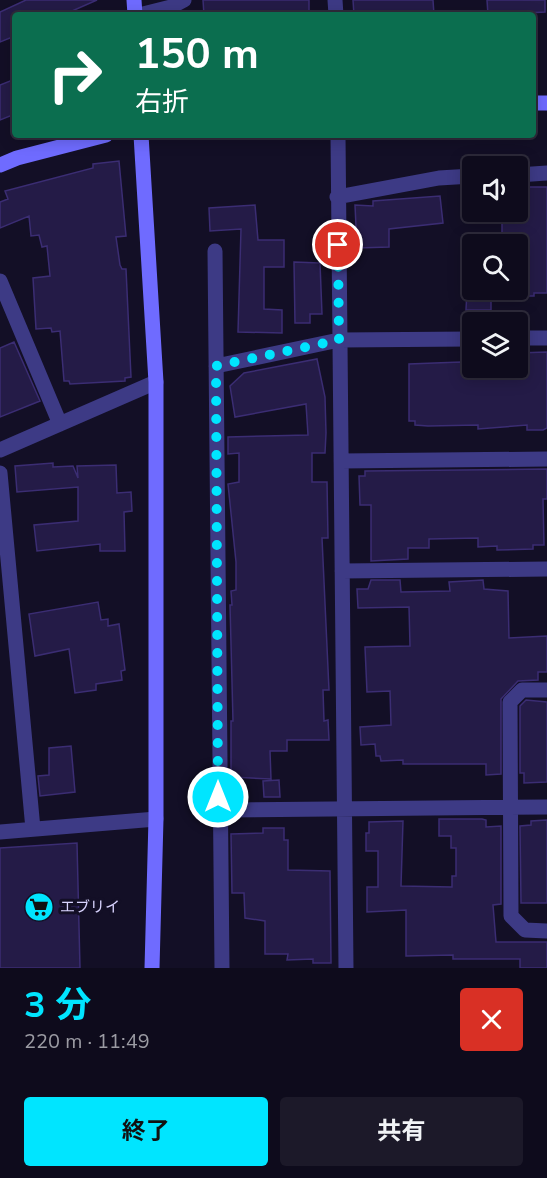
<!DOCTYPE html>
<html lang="ja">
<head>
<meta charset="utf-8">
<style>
  :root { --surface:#0e0b1c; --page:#1c1929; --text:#f1f3f6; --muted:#9b9ba3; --line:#2e2b3b; --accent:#00e5ff }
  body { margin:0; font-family:"Nunito Sans","Noto Sans JP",sans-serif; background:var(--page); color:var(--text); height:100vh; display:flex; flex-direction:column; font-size:22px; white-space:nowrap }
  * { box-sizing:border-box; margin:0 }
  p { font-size:20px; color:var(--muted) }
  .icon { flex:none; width:33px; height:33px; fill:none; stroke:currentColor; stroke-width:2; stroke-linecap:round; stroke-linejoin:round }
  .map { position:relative; height:968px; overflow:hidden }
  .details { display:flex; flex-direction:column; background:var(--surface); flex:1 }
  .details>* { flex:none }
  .guide { position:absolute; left:12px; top:12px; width:524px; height:126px; border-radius:6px; box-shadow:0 3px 15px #0003,0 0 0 2px var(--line); background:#0b6e4f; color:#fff; overflow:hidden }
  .controls { position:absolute; left:462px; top:156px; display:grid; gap:12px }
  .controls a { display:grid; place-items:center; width:66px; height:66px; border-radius:6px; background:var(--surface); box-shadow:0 3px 15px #0003,0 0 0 2px var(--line); font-size:30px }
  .pin { position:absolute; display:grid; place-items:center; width:51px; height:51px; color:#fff; margin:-26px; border:3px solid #fff; border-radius:50%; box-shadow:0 2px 6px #0007 }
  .me { position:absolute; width:66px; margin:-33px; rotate:0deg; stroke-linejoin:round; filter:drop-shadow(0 0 4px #0008) }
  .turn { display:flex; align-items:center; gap:21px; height:126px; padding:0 24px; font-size:27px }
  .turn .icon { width:78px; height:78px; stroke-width:2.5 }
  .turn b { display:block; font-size:42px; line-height:51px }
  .round { display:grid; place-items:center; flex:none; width:63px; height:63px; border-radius:6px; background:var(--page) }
  .overview { display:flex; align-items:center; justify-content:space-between; height:102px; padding:0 24px }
  h1 { font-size:36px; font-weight:700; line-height:45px; color:var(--accent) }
  .button { display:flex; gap:12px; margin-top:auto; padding:12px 24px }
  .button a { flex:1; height:69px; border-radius:6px; background:var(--accent); color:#111; font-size:24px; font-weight:700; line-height:69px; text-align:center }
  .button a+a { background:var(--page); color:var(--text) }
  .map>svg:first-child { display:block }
  .building { fill:#241b47; stroke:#3b2d73; stroke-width:1.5 }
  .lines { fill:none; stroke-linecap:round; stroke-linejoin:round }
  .street { stroke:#3d3a85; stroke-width:15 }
  .secondary { stroke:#6f6bff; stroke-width:15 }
  .route { stroke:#00e5ff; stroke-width:10; stroke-dasharray:0 18 }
  .labels { text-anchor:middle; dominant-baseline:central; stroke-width:6; stroke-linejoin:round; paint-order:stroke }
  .poi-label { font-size:15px; fill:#d9d4ff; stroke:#130f26; text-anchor:start }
</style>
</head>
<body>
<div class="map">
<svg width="547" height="968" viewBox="0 0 547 968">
  <rect width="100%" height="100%" fill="#130f26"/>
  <path class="building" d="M26,0H97L63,15H15V36L0,42V12Z
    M203,0H309V15H204Z
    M353,0H433L434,15H354Z
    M487,0H545V12L488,15Z
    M15,79V114L0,120V85Z
    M119,161L126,236L116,237L120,265L122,269H126L131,377L125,378V381L70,384L69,381H64L60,331L52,332L51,328L36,329L33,278L50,276L47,246L42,247L39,235L31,236L29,216L0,228V202L8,199L5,191L93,168V164Z
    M522,187H547V293H534V296H518V237H502V212H518V193H522Z
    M440,196L443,223L389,229V247L357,248L355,205L373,206V201Z
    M255,205L258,240H284V267H264V309L282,310V333L238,332L241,229L210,231L209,208Z
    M294,262L320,263L322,314H310V323H295Z
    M467,290H491V310H466Z
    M14,342L40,401L0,417V348Z
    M547,352V428L543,430H527V425L478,429V425L428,426L415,425V421H409V364L461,362L472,363V368H518V353Z
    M317,359L325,397L326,433L325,453H312V482H327L328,538H322L329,690H323L324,721L328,720L329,740H287V751H270L271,779L231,777V721H233L230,605H232L231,591L236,590V562L228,484L239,482V453L228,454V437L308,435L306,404L235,417L230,386L244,373Z
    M53,463V467L73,466L78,478L77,466L116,465L117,493L131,492L132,511L124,512L125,551H100V544L37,551L34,525L78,521V487L17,492L15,466Z
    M547,469V499H543L544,545H533V549L497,550V546L478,547V538L429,539V548H408V559L371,561V505H360L359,476H365V471Z
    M371,580H400L401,592L450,591L449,582L483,580L484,589L508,591L509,638L547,636V672H538V680L518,681L501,699V774L486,775V764H403V760L381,761L380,756H376L375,744L361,745L360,727L391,725L390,691L367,692L365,647L410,646L409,607L358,608L357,589H368Z
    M98,602L101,620L108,619V626L119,624L125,670L121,671L122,680L96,684V690L75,693L69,649L35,656L29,614Z
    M526,700L547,702V782L524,783V773H520V706Z
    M71,746L75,792L40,796L38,776L49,775V748Z
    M279,780L280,797H264L263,781Z
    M439,819H482L486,820V827L501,826V904L493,905L496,942H547V968H520V959H453V955L406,956V910L367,912V887H378V851H366V833H369V822L403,821L401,886L452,887V876H456V848H451V836H439Z
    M547,820V903H521L520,826L531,825V821Z
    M263,828H284V840H288V870L330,871L331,963H313V959L287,960L288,954H265V921L245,918L244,893H232L231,834L263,833Z
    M77,843L80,968H0V848Z"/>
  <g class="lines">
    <path class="street" d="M335,0L336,15
      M139,15L171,7L184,0
      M338,135L346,968
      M518,175L547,173
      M337,197L439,178L472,176
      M215,251L222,968
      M0,281L60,424
      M518,338H547
      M216,366L339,340L472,339
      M0,450L156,382
      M341,461L547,459
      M0,473L33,829
      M342,571L547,569
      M547,690H522L510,702L511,916L525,930L547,931
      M218,810L547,807
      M0,832L156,819"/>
    <path class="secondary" d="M134,0L135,15
      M532,103H547
      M141,135L156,382V819L152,968
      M0,165L17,158L106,135"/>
  </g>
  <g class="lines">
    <path class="route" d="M218,797L216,366L339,340L338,245"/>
  </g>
  <defs>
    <g id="supermarket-disc" transform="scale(1.5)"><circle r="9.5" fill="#00e5ff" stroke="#130f26"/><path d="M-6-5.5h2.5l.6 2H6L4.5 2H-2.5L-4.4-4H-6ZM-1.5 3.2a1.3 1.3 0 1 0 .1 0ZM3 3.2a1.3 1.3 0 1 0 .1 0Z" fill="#111"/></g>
  </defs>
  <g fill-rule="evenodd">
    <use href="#supermarket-disc" x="39" y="907"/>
  </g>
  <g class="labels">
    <g class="poi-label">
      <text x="60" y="907">エブリイ</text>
    </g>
  </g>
</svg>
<div class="controls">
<a><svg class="icon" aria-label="sound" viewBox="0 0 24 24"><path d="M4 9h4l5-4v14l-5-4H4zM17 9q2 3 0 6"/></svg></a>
<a><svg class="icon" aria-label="search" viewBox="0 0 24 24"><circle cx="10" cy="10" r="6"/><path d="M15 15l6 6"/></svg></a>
<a><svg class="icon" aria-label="layers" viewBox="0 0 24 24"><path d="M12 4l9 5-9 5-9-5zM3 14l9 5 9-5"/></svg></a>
</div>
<div class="pin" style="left:338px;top:245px;background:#d93025"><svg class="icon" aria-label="arrive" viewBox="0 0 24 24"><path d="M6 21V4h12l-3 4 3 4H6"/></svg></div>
<svg class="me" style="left:218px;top:797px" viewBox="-20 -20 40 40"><circle r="17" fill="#00e5ff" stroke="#fff" stroke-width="3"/><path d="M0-11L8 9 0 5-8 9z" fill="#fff"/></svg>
<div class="guide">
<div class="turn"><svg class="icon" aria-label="right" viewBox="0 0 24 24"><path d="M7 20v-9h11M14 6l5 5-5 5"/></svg><div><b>150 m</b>右折</div></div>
</div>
</div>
<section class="details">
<div class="overview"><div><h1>3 分</h1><p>220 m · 11:49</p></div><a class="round" style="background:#d93025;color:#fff"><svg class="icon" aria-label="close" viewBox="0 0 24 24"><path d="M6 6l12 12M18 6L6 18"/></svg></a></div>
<div class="button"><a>終了</a><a>共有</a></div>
</section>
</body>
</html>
